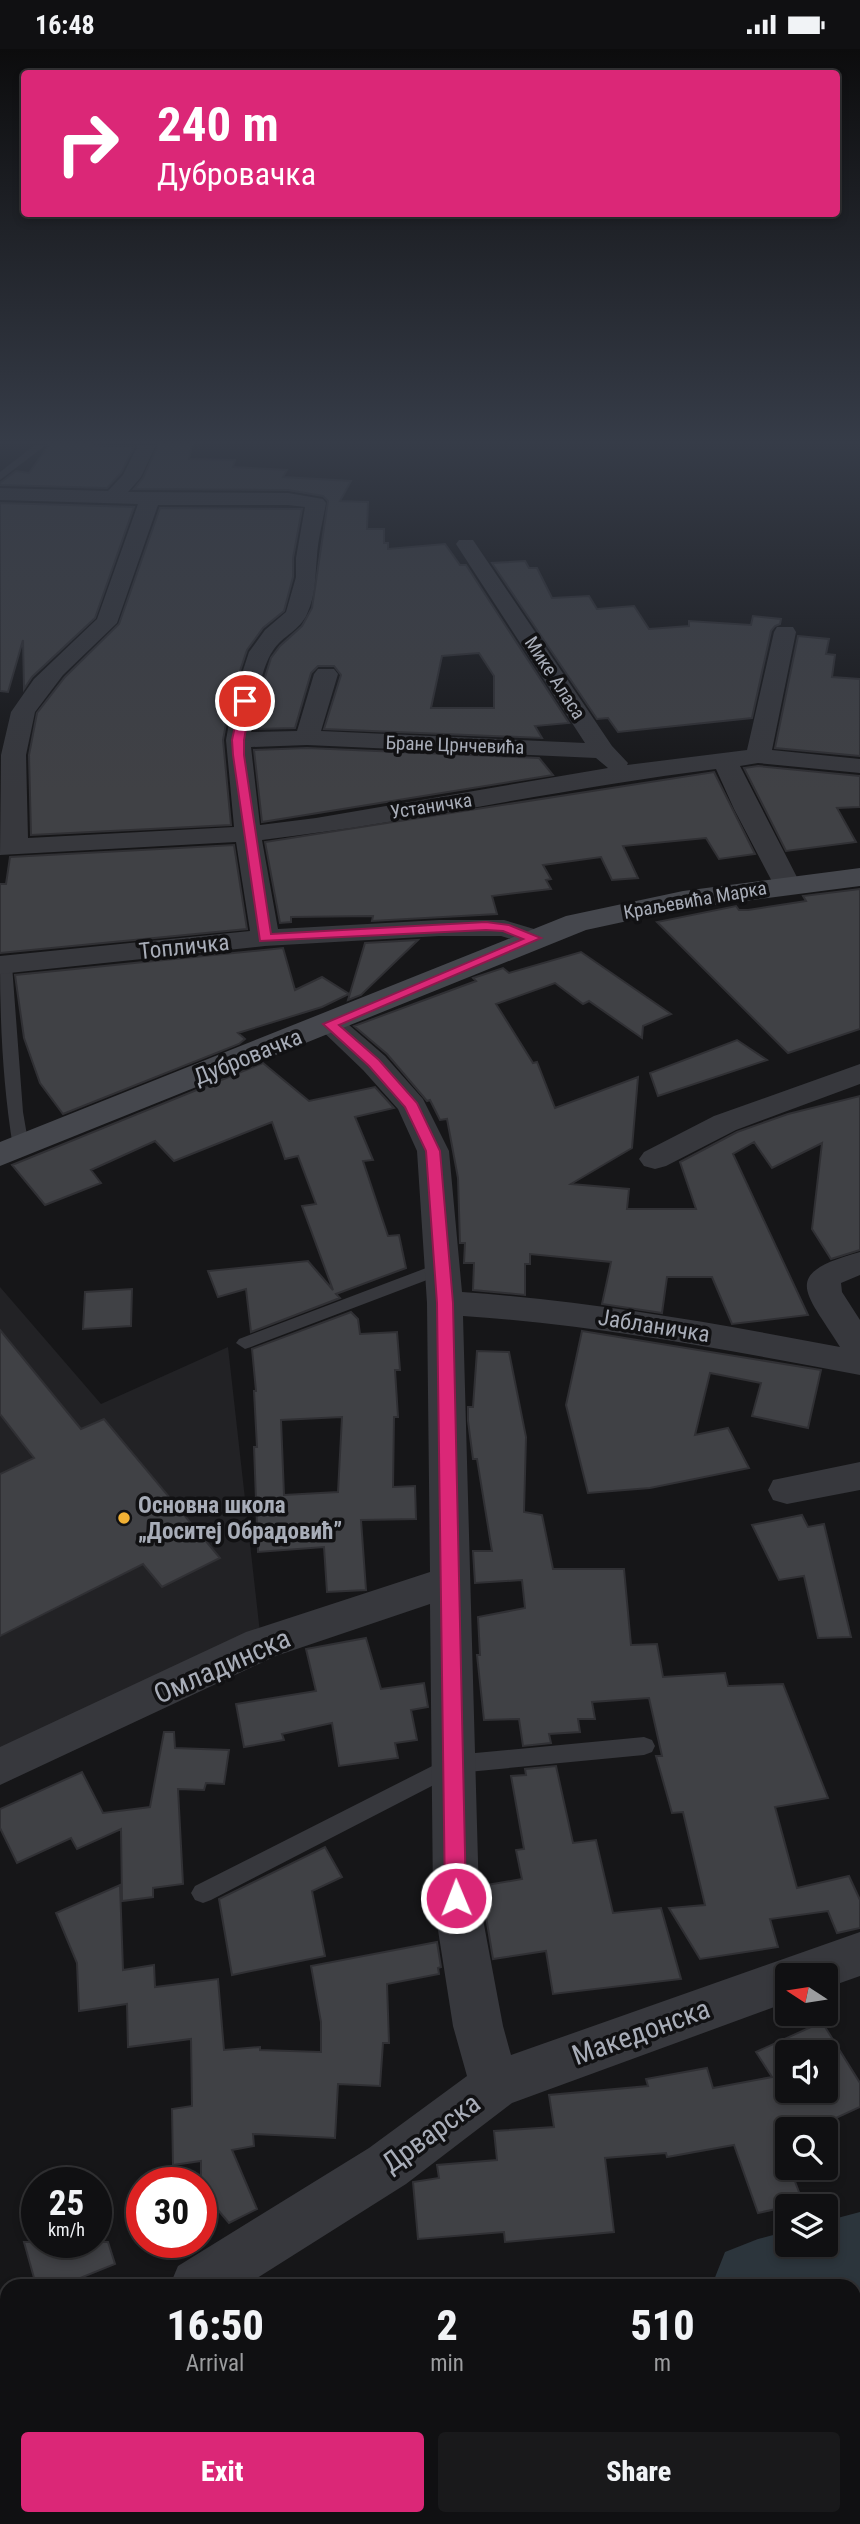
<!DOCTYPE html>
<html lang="en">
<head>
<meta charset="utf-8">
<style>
  :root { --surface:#101012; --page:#19191b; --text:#f1f3f6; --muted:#9c9d9f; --line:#303032; --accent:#db2777 }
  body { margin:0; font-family:"Roboto Condensed",sans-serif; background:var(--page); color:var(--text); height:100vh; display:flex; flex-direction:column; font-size:26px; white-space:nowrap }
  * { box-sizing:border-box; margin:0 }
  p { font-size:23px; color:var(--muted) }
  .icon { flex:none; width:38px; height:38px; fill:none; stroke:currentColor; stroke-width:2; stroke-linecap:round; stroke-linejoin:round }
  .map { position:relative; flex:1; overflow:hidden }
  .panel { position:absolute; left:0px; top:2230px; width:861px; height:247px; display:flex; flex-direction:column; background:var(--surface); border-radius:21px 21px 0 0; box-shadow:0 4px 10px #0003,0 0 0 2px var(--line) }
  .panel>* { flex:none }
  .banner { position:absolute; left:21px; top:21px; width:819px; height:147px; border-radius:7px; box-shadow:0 4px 10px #0003,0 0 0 2px var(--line); background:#db2777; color:#fff; overflow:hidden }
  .needle { width:46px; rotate:282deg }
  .buttons { position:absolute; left:775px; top:1914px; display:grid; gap:14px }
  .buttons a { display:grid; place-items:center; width:63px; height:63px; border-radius:7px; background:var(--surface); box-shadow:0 4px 10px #0003,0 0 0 2px var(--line); font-size:35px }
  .speed { position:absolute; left:21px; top:2118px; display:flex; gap:14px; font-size:35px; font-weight:700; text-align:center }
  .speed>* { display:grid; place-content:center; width:91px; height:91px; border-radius:50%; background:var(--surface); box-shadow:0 4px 10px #0003,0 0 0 2px var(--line); line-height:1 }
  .speed small { font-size:18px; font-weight:400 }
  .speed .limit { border:10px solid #d22; background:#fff; color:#111 }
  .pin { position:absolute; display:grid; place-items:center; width:60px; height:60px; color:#fff; margin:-30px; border:4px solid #fff; border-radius:50%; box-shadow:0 2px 7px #0007 }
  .me { position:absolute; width:77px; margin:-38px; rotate:359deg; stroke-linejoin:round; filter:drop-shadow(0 0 5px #0008) }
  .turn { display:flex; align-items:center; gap:24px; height:147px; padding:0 21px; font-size:32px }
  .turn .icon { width:91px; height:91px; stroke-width:2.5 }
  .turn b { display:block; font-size:49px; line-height:60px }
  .eta { display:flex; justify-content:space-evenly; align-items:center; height:119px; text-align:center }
  .eta b { font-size:42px; font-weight:800; line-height:49px }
  .primary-button { display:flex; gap:14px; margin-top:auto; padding:14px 21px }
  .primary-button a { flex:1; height:80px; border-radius:7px; background:var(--accent); color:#fff; font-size:28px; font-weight:800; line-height:80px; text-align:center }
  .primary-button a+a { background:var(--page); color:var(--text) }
  .status { display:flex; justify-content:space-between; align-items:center; height:49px; padding:0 35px; background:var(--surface); direction:ltr }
  .status svg { height:19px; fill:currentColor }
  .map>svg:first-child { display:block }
  .built { fill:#222225 }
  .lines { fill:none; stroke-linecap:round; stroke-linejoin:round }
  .river { fill:#2c353c; fill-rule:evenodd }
  .building { fill:#404145; stroke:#303034; stroke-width:2; fill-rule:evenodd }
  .lane { fill:#37383d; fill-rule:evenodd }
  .street { fill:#37383d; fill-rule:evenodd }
  .secondary { fill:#45474d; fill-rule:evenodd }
  .route { fill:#db2777; stroke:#8e194d; stroke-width:2 }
  .poi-dot { fill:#f2b134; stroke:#111113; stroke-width:2.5 }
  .labels { text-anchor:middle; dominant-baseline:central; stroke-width:7; stroke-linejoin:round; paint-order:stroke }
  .far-street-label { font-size:19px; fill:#a8adb8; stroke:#111113 }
  .street-label { font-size:23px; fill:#a8adb8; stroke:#111113 }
  .poi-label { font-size:23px; font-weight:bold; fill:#a8adb8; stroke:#111113; text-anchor:start }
  .near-street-label { font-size:28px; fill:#a8adb8; stroke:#111113 }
</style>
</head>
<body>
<div class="status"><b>16:48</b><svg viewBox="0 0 49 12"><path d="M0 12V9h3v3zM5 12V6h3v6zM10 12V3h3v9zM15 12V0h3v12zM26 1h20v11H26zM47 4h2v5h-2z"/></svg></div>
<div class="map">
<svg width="860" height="2475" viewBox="0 0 860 2475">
  <rect width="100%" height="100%" fill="#161618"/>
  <path class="built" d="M0,1238L101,1355L228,1298L260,1584L0,1700Z"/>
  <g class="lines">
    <path class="river" d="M860,2163V2255L854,2256V2236H712L725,2203L758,2190L788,2182V2196H826V2172Z
      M125,2469H226L224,2475H123Z"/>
  </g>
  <path class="building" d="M49,396H88L134,398L121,424L107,439L0,436V434L16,422L29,424Z
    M158,396H192L189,410L235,411L233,418L287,421L283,428L351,432L340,452L368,453L367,480H384V494H388V500L445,495L460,516H466L569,674L535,677L542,689L324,680L341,626L334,617H318L311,624L295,679L254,680L261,641L271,609L280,597L302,577L312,559L328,452L323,447L288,441L134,440L143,429ZM479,604L494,627V659H431L442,607Z
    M0,454L134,458L95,569L32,628L24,640L23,591L8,643L0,642Z
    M160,459L302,460L293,509V528L284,562L263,579L247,601L230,652L223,691L231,776L31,786L29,706L37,664L65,628L119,575Z
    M525,512L529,519H537L552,549L589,547L597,560L634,557L649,580L689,577V572L751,576L753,567L781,570L780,575L775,577L771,582L752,669L618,683L608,669L597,670L492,514Z
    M798,587L829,590L826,605L835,606L832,628L860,630V707L775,699Z
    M307,699L539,709L553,726L262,773L254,701Z
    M758,717L860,727V758L837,759L856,793L786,802L744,719Z
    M714,723L755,805L719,810L706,789L623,797L638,829L612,831L601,808L543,816L551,830L546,831L551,840L492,847L497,865L372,872L373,867L291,868V873L280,874L265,793Z
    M234,796L247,880L0,904V835H6L10,808Z
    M860,840V980L788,1004L657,873L736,857L739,861H748L806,852L803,847Z
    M418,891L361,946L348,951L365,894Z
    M283,899L295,941L322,928L349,945L322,958L238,984L245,990L239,995L63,1065L40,1034L24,989L15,926Z
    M581,903L671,965L643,977L642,989L589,952L583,955L555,934L496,955L533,1014L537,1013L555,1059L638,1028L632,1099L571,1135L629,1140L627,1160H696L680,1113L737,1083L788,1065L860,1047V1201L831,1210L812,1180L822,1094L772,1119L754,1093L733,1105L808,1266L732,1275L712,1228H667L662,1264L602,1255L611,1213L530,1205V1215H525V1246L473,1241L474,1214H464L465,1194H460L458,1129L447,1070L440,1071L430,1051L427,1052L387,1005L354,977L476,932L473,929L503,919L509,924Z
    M737,991L767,1011L658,1047L650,1024Z
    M263,1014L309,1052L375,1038L394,1059L355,1068L373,1111L363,1112L388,1187L399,1186L406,1219L336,1245L340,1249L251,1283L246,1240L218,1248L208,1222L308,1212L333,1241L302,1157L316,1155L298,1107L285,1110L272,1073L174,1112L155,1092L91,1121L101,1134L45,1156L12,1116Z
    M132,1240L131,1277L83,1280L85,1243Z
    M351,1263L358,1270L360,1285L397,1283L400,1321H395L398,1368H394L393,1438L415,1437L416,1470L361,1471L366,1541L327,1543L324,1498L258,1503L254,1398H257L254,1342H256L252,1300ZM342,1368L338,1443L284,1446L281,1371Z
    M0,1281L81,1380L104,1370L220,1509L162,1538L143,1515L0,1587V1425L34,1409L0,1365Z
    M582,1282L821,1321L808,1379L752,1367L761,1334L710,1324L695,1386L728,1379L749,1419L650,1439L588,1444L566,1356Z
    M477,1302L509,1303L526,1388L524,1463L542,1466L553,1520H624L631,1596L657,1595L663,1628L725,1624L728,1637L783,1635L828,1749L775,1758L797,1839L849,1827L860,1851V1879L837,1884L828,1862L770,1870L778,1898L700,1910L669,1859L705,1856L683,1763L672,1764L656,1707H662L649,1649L592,1653L595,1670H578L580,1683L549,1685L551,1694L523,1697L519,1670L484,1671L477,1606H480L478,1568L525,1559L522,1531L475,1534L473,1502H492L477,1410H473L468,1372V1358H473Z
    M802,1466L808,1478L824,1475L851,1588L818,1589L804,1527L779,1531L752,1476Z
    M366,1589L381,1640L424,1634L428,1658L411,1661L417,1691L395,1694L398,1709L339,1717L332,1674L282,1685L284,1691L244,1698L236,1655L316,1642L306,1600Z
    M164,1683H174L175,1699L229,1701L224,1735L206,1734L204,1741L178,1740L183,1835L153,1839V1848L122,1852L121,1780L77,1800L71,1789L17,1814L0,1779V1760L82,1723L103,1764L150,1758Z
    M556,1717L573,1794L596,1791L613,1864L661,1859L681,1930L553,1945L546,1902L493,1910L481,1837L522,1830L516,1801L524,1800L511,1727L526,1726L525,1720Z
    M325,1798L342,1828L312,1842L325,1907L232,1926L219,1850Z
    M120,1836L123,1921L154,1916L155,1938L218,1930L224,2001L260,1998V2001L321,2003V1973L311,1917L437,1893L441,1918L438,1919L439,1925L387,1935L389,1994H383L380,2037L338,2035L335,2089L253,2085L254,2097L232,2101L257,2160L229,2174L218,2161L201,2169V2112L173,2116L172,2060L192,2057L191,1990L128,1998L127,1955L79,1962L77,1914L56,1864Z
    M822,1973L860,2034V2058L810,2081H788V2119H790L803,2154L758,2164L734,2096L667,2108L666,2104L605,2109L614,2183L505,2193L504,2183L418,2190L413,2133L439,2129L437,2116L497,2111L494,2082L554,2078L549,2046L648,2037L646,2030L707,2019L713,2039L772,2028L756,2003ZM788,2004H826V2042H788Z
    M24,2193H108L115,2215L63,2236H36Z"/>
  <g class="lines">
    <path class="lane" d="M35,396H46L0,431V423Z
      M5,912L12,916L23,1063L29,1098L21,1103L13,1098C3,1037 0,975 0,913Z
      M442,1213L448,1215L451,1219L448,1223L251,1298L245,1300L236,1294L239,1290Z
      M644,1688L652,1691L655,1697L652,1703L644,1706L457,1724L211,1851L203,1854L195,1851L191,1844L195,1837L454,1706Z"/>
    <path class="street" d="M138,396H156L141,428L128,443L288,444L323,450L326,454C323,472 318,490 317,507C315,528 316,545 307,565C300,581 283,587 274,600C260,619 255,660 251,683L297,682L314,625L318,620H334L338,625L321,682L585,694L456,495L459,491H473L612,697L628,714L627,716L747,701L774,583L777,578H793L796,583L772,701L860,710V724L758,714L740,717L801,836L797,842L787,844L777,842L734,760L716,720C564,739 414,773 262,791L278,880L439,871H504L544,883L548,889L544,895L534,897L501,887H439L265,897L0,925V907L250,882L236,793L0,806L1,706L11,663L34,630L97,570L138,455L0,451V439L108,442L123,426ZM158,456H288L305,458L296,509V528L286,563L265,581L249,603L233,652L226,691L234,778L28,789L26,706L35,663L63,626L117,574ZM307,696L596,709L608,719L316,769L260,776L251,698Z
      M330,966L341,969L385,1007L423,1050L449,1102L462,1243C590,1252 715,1274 840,1298C806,1243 779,1225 860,1203V1226L841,1234L842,1243L860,1271V1326C728,1301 597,1276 463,1267L479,1849L503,1977L511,2006L860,1883V1927L826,1939V1927H788V1953L512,2054L406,2135L246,2236H170L178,2217L369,2099L467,2027L453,1977L433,1849L430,1555L276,1607L0,1736V1698L246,1583L430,1523L427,1254L417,1102L398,1060L363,1021L315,975L319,969Z
      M860,1015V1035L736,1081L666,1117L655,1120L644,1117L639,1110L644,1103L714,1067Z
      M860,1413V1441L787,1455L773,1451L768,1441L773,1431Z
      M7,2327V2385L0,2387V2330Z"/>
    <path class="secondary" d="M860,819V837L683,860L586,881L0,1117V1093L566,867L683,842Z"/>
  </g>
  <linearGradient id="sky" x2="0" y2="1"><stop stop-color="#0c0c0d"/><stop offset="0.53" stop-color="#363c48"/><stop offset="1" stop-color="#363c48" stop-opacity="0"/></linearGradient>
  <rect width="860" height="742" fill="url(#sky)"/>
  <path class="route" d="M241,649L251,652L244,691V706L271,885L486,873L509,876L541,889L339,976L379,1011L417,1054L440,1102L453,1254L466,1849L463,1855L456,1858L448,1855L445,1849L437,1254L426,1102L405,1058L369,1017L323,975L523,890L503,882L486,881L260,892L233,706L232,691Z"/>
  <circle class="poi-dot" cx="124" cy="1469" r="7"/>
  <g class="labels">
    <g class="far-street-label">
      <text transform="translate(555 629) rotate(57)">Мике Аласа</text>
      <text transform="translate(455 696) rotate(2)">Бране Црнчевића</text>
      <text transform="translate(431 757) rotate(-9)">Устаничка</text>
      <text transform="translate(695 851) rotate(-10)">Краљевића Марка</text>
    </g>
    <g class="street-label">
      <text transform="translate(184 898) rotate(-6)">Топличка</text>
      <text transform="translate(248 1008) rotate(-22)">Дубровачка</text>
      <text transform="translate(654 1277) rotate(9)">Јабланичка</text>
    </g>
    <g class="poi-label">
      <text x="138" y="1456">Основна школа<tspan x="138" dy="26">„Доситеј Обрадовић”</tspan></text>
    </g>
    <g class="near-street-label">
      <text transform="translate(222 1617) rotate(-24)">Омладинска</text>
      <text transform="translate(641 1983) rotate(-20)">Македонска</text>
      <text transform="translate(431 2084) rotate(-36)">Дрварска</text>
    </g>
  </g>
</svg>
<div class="buttons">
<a><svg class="needle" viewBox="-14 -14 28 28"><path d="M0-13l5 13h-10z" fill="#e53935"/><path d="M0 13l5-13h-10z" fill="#9c9d9f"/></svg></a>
<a><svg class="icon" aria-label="sound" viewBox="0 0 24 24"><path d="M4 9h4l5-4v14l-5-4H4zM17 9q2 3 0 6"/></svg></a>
<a><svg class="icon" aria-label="search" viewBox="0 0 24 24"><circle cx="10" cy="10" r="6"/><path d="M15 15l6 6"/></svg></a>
<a><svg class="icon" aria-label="layers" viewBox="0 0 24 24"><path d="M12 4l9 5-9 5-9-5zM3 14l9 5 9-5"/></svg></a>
</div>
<div class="speed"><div>25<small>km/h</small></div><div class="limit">30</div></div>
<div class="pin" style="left:245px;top:652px;background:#d93025"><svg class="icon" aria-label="arrive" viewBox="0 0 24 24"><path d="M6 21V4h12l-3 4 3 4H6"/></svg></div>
<svg class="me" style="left:456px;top:1849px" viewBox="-20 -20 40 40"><circle r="17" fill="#db2777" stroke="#fff" stroke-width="3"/><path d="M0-11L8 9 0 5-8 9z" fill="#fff"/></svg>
<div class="banner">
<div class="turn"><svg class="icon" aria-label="right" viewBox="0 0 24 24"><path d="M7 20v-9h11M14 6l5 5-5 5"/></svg><div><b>240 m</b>Дубровачка</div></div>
</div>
<section class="panel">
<div class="eta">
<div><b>16:50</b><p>Arrival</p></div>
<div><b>2</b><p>min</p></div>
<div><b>510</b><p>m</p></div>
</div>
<div class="primary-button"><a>Exit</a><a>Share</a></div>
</section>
</div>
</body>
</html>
